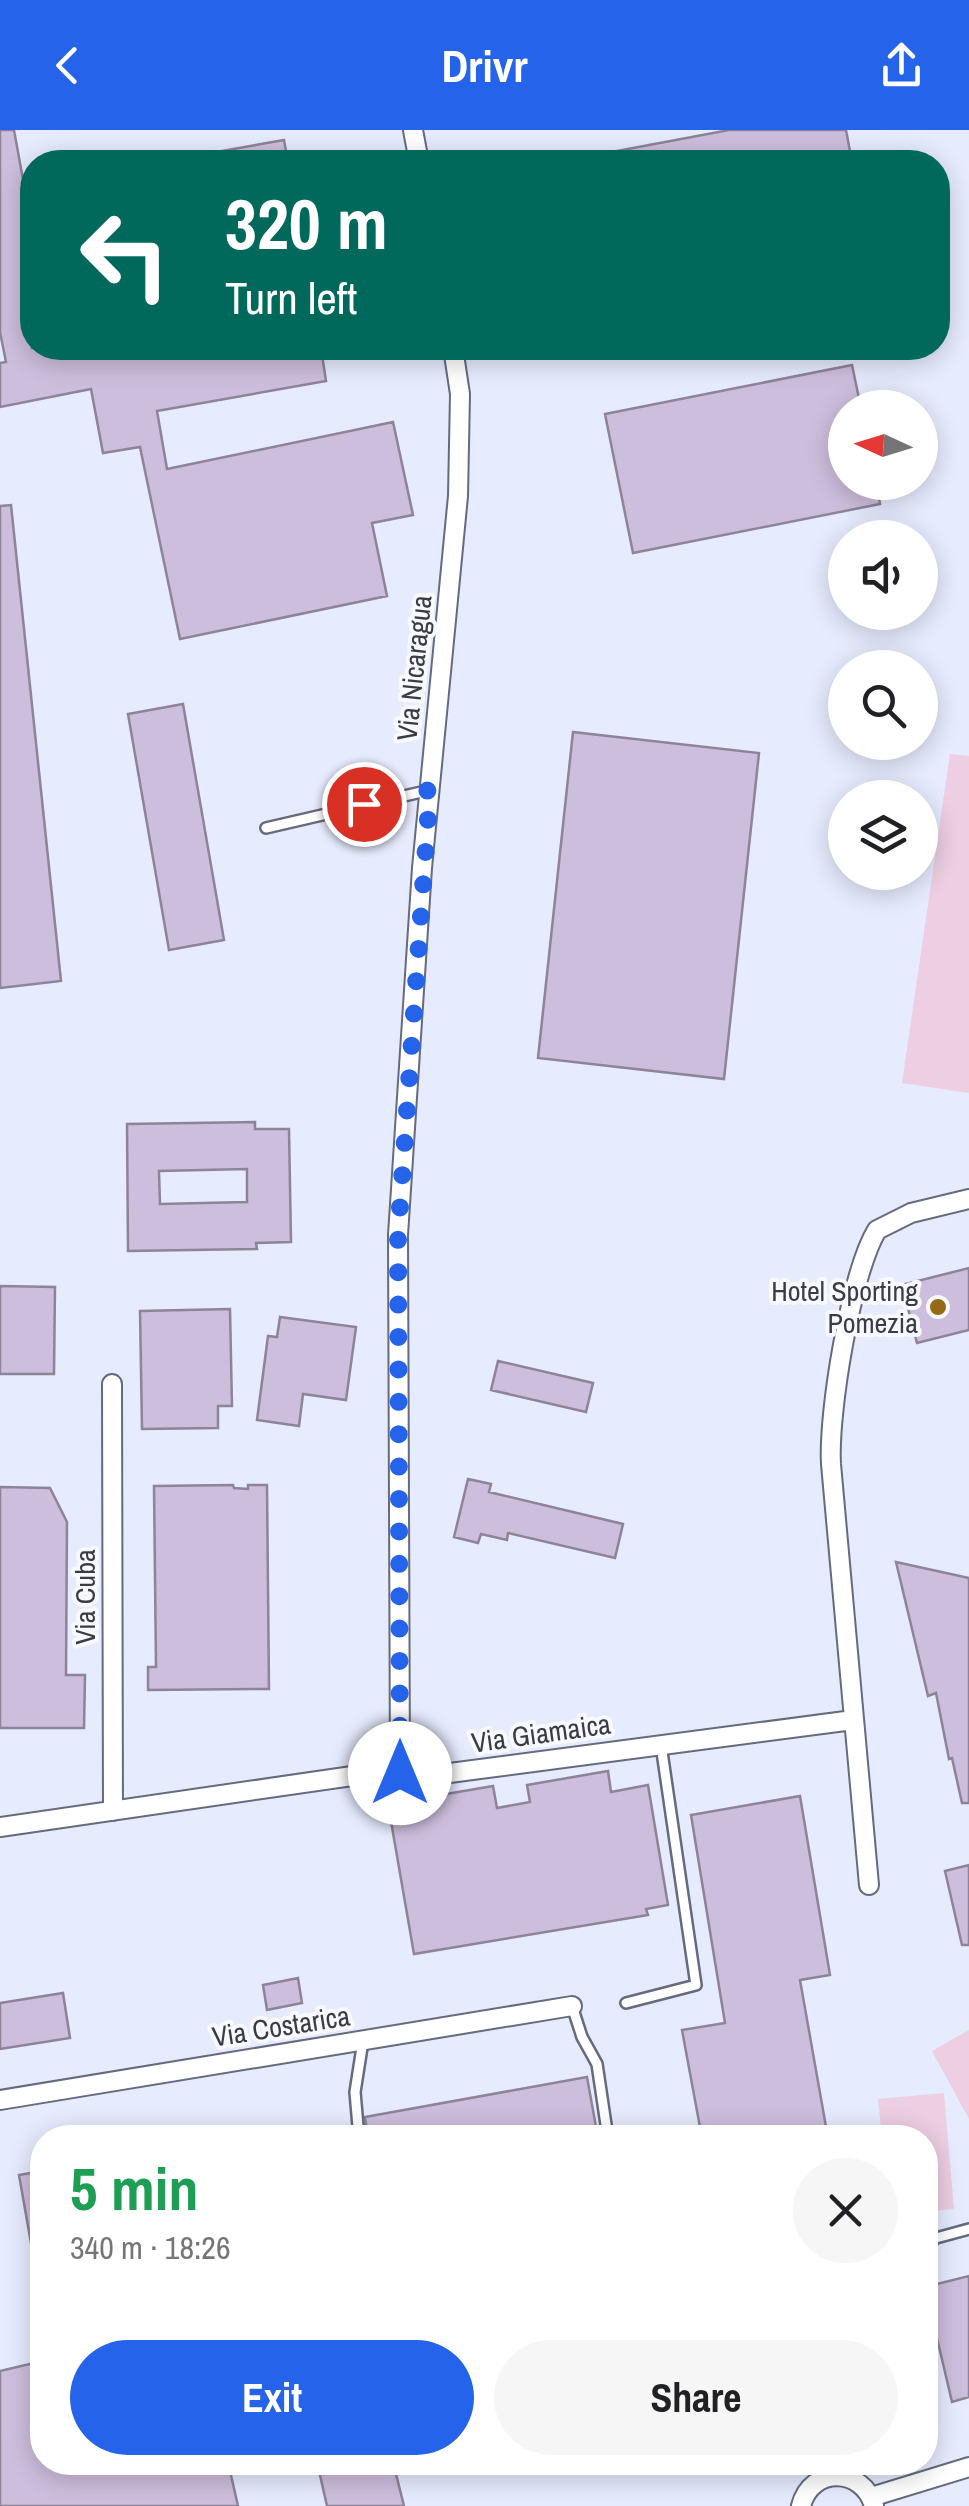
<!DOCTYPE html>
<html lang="en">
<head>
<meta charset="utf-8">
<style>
  :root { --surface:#fff; --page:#f6f6f6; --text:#202124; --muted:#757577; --accent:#2563eb }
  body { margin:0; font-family:"Archivo Narrow",sans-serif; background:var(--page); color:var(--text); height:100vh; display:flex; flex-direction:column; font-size:38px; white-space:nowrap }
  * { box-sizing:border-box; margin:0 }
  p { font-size:32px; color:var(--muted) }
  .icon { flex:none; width:55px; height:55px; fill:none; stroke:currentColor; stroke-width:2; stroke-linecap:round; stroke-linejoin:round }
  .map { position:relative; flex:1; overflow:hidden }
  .sheet { position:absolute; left:30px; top:1995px; width:908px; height:350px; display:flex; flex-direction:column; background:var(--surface); border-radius:40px; box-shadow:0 5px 25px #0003 }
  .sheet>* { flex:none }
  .top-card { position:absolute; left:20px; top:20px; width:930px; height:210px; border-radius:40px; box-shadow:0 5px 25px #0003; background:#00695c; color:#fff; overflow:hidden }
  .needle { width:65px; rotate:274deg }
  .buttons { position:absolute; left:828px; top:260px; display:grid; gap:20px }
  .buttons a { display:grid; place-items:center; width:110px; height:110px; border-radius:50%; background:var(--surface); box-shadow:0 5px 25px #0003; font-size:50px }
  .pin { position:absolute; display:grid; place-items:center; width:85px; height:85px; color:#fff; margin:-42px; border:5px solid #fff; border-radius:50%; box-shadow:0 2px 10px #0007 }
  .me { position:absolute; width:110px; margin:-55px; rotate:0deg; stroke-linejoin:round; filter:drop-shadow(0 0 8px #0008) }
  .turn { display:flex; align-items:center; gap:35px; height:210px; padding:0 40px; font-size:45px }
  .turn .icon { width:130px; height:130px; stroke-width:2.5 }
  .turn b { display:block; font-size:70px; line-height:85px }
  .round { display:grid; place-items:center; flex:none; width:105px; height:105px; border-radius:52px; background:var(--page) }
  .head { display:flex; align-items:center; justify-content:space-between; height:170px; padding:0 40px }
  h1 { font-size:60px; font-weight:700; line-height:75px; color:#1e9e55 }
  .primary-button { display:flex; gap:20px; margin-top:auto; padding:20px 40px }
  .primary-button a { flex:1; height:115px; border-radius:60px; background:var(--accent); color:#fff; font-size:40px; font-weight:700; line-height:115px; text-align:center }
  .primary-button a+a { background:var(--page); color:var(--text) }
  header { display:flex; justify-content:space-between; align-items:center; height:130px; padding:0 40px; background:var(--accent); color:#fff; font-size:45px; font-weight:700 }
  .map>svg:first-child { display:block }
  .green { fill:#edcee2 }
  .building { fill:#cdbedd; stroke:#8d8498; stroke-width:2.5; fill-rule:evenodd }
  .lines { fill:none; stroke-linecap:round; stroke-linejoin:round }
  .lane-casing { stroke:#656a7e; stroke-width:14 }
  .street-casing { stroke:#656a7e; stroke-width:22 }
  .lane { stroke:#fff; stroke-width:9 }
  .street { stroke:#fff; stroke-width:18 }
  .route { stroke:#2563eb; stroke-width:18; stroke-dasharray:0 32.4 }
  .poi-dot { fill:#966917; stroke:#f8f9fe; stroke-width:4 }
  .labels { text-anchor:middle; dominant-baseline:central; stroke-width:8; stroke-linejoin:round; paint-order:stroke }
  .street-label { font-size:28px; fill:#3a3c45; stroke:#f8f9fe }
  .poi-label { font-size:28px; fill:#3a3c45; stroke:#f8f9fe; text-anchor:end }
</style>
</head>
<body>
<header><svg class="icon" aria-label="back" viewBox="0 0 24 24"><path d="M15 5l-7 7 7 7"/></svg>Drivr<svg class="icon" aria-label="share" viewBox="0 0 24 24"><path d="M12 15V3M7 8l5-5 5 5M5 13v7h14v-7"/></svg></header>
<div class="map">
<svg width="969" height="2376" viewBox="0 0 969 2376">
  <rect width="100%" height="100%" fill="#e6ebfe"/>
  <path class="green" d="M950,624L969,626V963L902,953Z
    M969,1900V1989L932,1921Z
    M944,1963L954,2079L925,2082V2008L882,2007L878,1969Z"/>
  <path class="building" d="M0,0H14L32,99V218H321L326,251L157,281L167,339L393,292L413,385L372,393L387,466L180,509L140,317L103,323L91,259L0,277V233L6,232L0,202Z
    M729,0H846L852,32H602L601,24Z
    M284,10L288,32H206L205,24Z
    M852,235L861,278H845V352H876L880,374L633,423L605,284Z
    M11,375L61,851L0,858V376Z
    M183,574L224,810L169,820L128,584Z
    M573,602L759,623L724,949L538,928Z
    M255,992V999H289L291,1112L256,1113L257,1119L128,1121L127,994ZM247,1039V1072L160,1074L159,1041Z
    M969,1138V1200L917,1213L902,1155Z
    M0,1156L55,1157L54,1244H0Z
    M230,1179L232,1276H218V1298L142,1299L140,1181Z
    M280,1187L356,1197L346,1270L303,1264L299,1296L257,1290L268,1206L277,1207Z
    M498,1231L593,1253L586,1282L491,1260Z
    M468,1349L491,1354L489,1362L623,1394L615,1428L508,1403L507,1410L481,1404L478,1413L454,1407Z
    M233,1355L234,1358L248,1359V1355H267L269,1559L148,1560V1537H156L154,1356Z
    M0,1357L50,1358L67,1392L66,1545H85L84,1598H0Z
    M896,1432L969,1448V1673H962L952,1628L949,1629L936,1563L928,1566Z
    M608,1641L611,1662L648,1655L668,1775L646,1779L648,1785L414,1824L388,1674L493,1656L497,1678L530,1672L527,1655Z
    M800,1666L830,1845L800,1850L828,2008H702L682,1900L725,1893L691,1685Z
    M969,1735V1815H962L945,1741Z
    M298,1848L302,1873L267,1880L263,1855Z
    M63,1863L70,1908L0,1919V1873Z
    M587,1947L598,2008H368L365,1987Z
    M42,2041V2129L34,2130L19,2045Z
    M969,2146V2267L952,2272L925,2157Z
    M42,2231V2332H228L238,2376H0V2241Z
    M317,2332H393L404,2376H327Z"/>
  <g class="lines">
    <g class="lane-casing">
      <path id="lane" d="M266,698L430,660
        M626,1873L696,1855L661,1615
        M572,1876L582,1907L597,1934L608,2008
        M359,2008L355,1962L363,1911
        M925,2117L936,2108L969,2099"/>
    </g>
    <g class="street-casing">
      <path id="street" d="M413,0L419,32
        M112,1254L113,1681
        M400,1643L398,1105L422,738L458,366L460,264L453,218
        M0,1697L373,1643L427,1646L853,1590
        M869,1755L831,1334C828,1283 851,1143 877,1100L911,1083L969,1069
        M0,1970L572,1876
        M871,2367L969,2337
        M801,2376C811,2336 863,2337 874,2376"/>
    </g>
    <use href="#lane" class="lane"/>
    <use href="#street" class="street"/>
  </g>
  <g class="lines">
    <path class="route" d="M364,674L430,660L398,1105L400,1643"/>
  </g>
  <circle class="poi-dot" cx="938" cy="1177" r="10"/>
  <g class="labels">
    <g class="street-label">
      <text transform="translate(414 538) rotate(-84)">Via Nicaragua</text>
      <text transform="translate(85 1467) rotate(-90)">Via Cuba</text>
      <text transform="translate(541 1603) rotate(-8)">Via Giamaica</text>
      <text transform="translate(281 1896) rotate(-9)">Via Costarica</text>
    </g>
    <g class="poi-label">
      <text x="918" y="1161">Hotel Sporting<tspan x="918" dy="32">Pomezia</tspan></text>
    </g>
  </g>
</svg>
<div class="buttons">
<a><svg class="needle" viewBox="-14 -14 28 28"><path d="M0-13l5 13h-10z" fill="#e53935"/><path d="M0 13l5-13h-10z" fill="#757577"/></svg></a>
<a><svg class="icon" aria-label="sound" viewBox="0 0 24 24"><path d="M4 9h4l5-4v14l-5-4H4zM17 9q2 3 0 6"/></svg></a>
<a><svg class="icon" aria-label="search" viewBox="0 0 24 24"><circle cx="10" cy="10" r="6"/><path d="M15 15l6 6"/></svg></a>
<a><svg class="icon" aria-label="layers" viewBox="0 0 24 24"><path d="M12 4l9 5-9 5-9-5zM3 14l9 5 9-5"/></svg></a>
</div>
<div class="pin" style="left:364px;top:674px;background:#d93025"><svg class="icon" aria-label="arrive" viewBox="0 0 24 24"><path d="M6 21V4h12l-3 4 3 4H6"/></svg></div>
<svg class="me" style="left:400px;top:1643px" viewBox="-20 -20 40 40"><circle r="19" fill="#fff"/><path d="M0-13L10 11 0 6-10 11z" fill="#2563eb"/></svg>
<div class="top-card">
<div class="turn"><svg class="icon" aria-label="left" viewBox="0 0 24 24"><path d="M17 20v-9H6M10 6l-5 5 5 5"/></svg><div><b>320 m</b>Turn left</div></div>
</div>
<section class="sheet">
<div class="head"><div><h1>5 min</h1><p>340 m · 18:26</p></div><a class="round"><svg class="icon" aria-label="close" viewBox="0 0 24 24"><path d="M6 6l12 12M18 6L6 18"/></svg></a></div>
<div class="primary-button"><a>Exit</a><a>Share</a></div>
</section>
</div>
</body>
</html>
